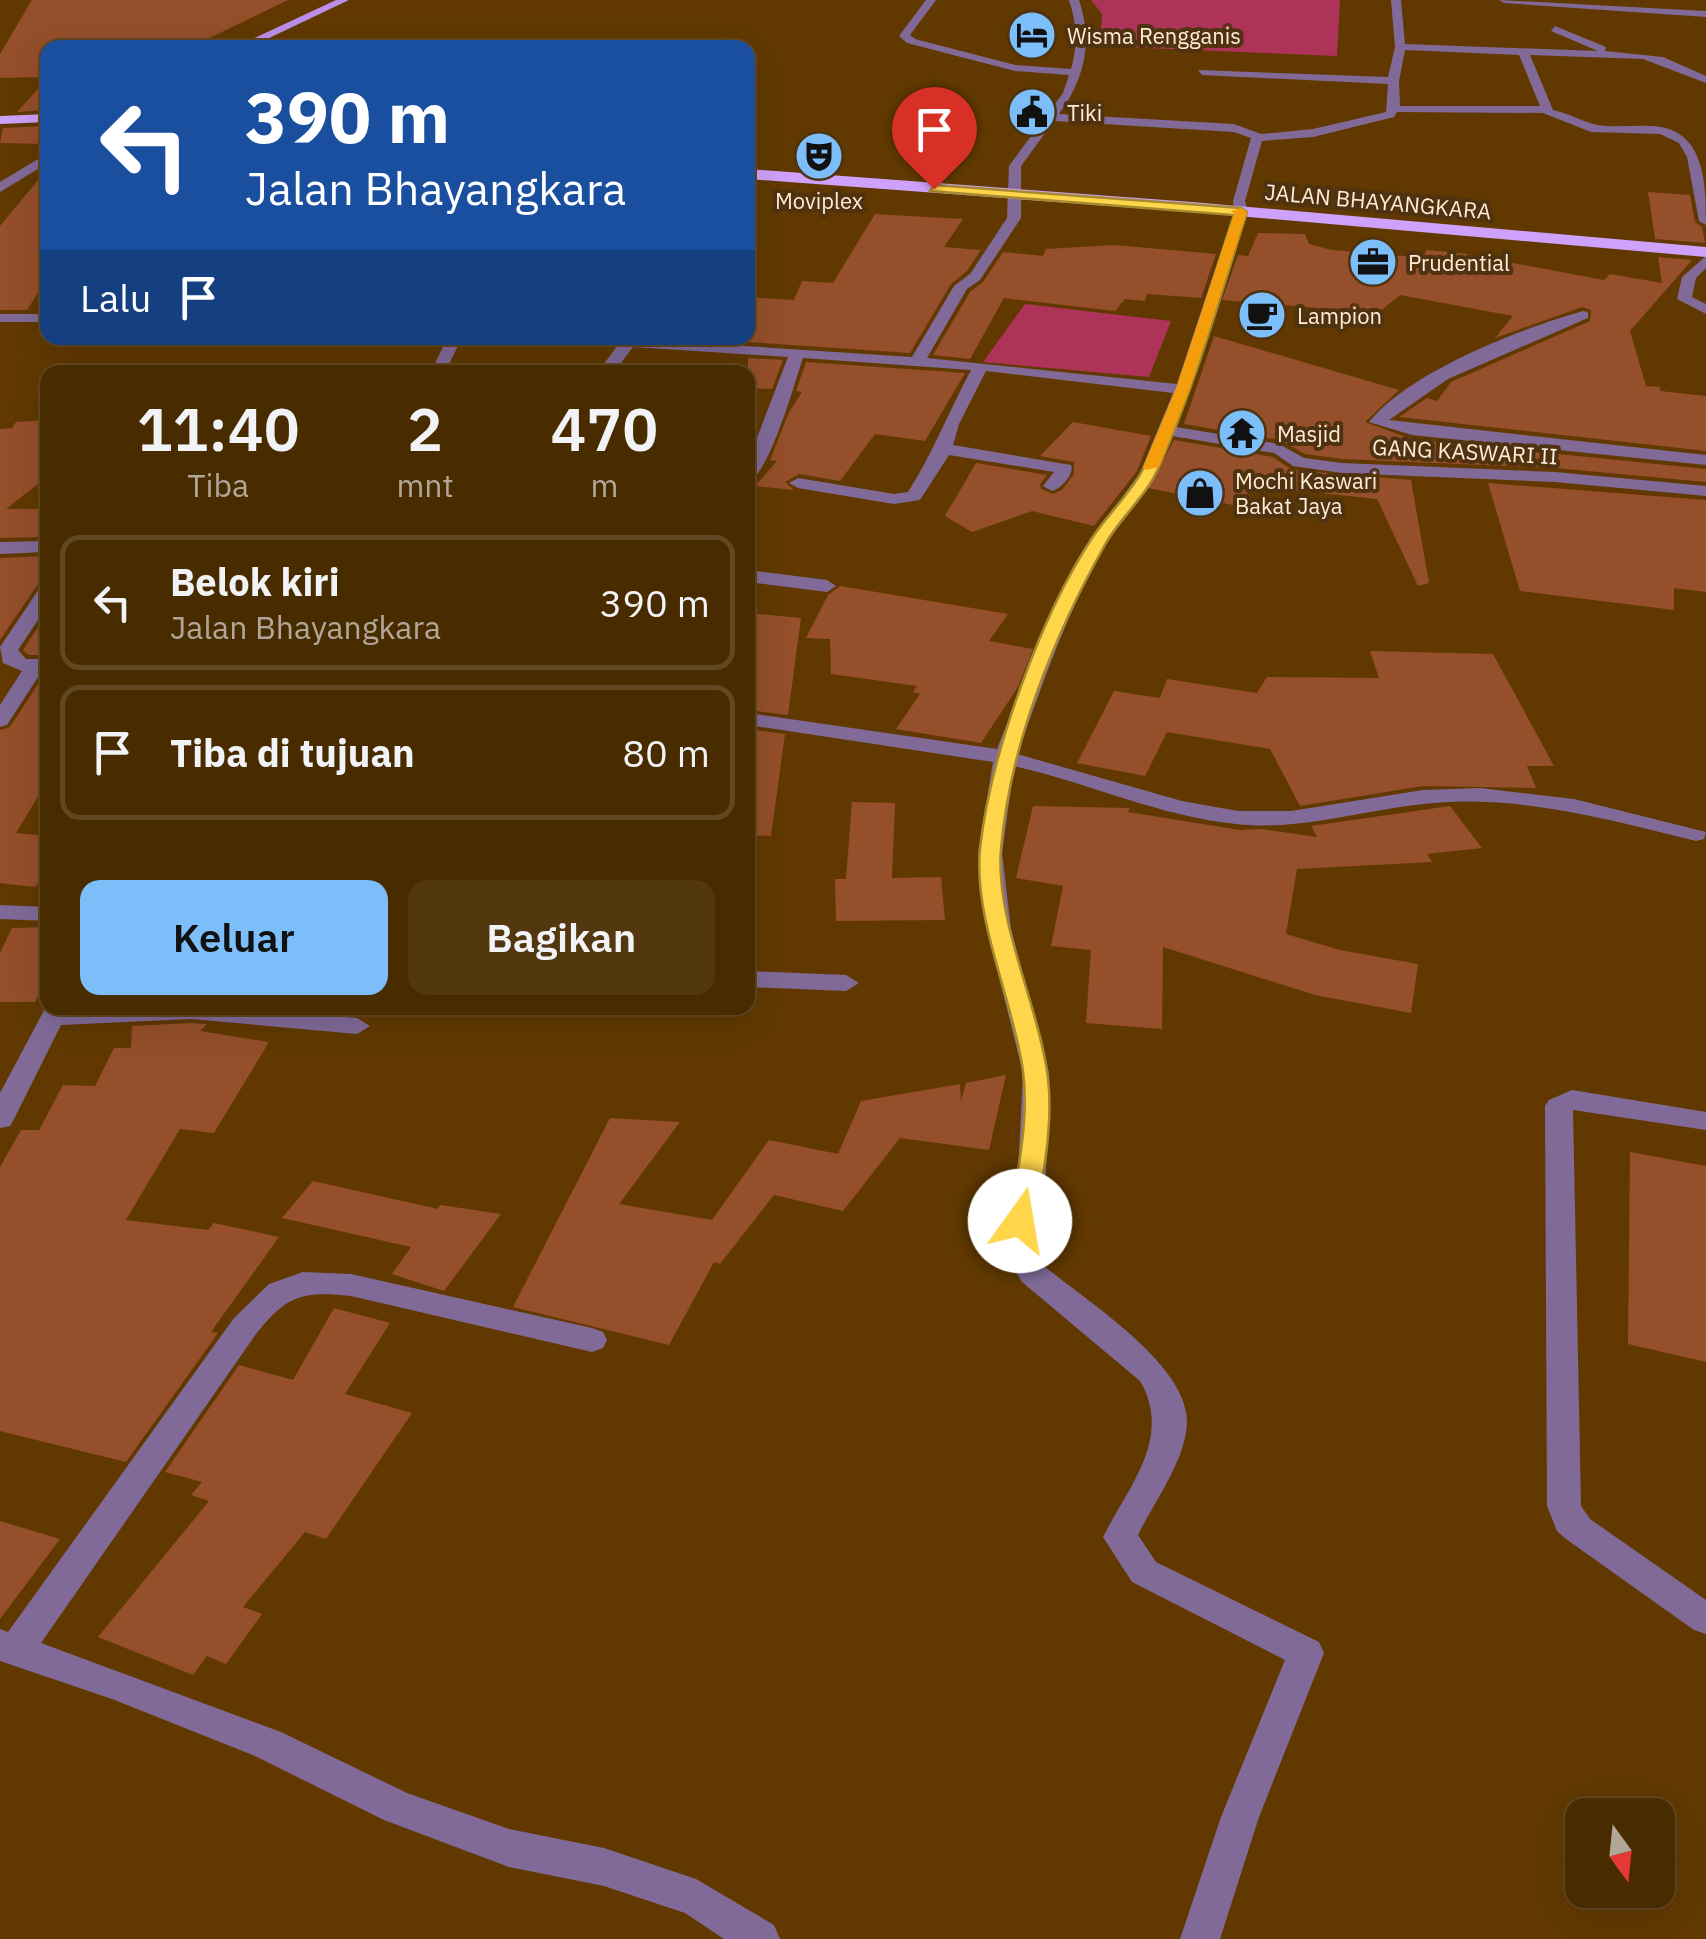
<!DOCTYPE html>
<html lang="id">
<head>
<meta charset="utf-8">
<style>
  :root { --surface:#492b00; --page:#53370f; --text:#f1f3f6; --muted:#b1a799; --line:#614722; --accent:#7cbef9 }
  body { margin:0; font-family:"IBM Plex Sans",sans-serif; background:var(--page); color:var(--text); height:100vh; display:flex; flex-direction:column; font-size:38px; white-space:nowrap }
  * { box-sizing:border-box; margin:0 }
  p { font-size:32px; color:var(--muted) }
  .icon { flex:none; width:55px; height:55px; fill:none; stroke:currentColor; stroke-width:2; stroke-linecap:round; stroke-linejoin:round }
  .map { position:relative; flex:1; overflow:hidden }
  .details { position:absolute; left:40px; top:365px; width:715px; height:650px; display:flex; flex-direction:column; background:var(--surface); border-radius:20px; box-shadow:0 10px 40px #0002,0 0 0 2px var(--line) }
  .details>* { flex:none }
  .guide { position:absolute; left:40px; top:40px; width:715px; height:305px; border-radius:20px; box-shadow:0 10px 40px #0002,0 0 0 2px var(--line); background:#1a4fa0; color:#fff; overflow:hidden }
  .needle { width:65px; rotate:165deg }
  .tools { position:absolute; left:1565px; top:1798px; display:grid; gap:20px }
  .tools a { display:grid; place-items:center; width:110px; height:110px; border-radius:20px; background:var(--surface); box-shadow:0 10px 40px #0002,0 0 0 2px var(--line); font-size:50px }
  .pin { position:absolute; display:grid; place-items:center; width:85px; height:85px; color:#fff; margin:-102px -42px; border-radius:50% 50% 50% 0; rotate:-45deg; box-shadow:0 0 10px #0007 }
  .pin .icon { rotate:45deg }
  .me { position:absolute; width:110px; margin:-55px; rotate:13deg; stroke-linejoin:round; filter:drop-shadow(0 0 8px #0008) }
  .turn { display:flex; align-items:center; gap:35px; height:210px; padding:0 40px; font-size:45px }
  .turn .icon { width:130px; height:130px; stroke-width:2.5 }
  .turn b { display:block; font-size:70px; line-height:85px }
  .then { display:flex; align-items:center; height:95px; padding:0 40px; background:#0003; gap:20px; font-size:38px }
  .eta { display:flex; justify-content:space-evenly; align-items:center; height:170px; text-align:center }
  .eta b { font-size:60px; font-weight:600; line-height:70px }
  .action { display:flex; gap:20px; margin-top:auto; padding:20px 40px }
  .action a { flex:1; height:115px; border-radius:20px; background:var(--accent); color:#111; font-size:40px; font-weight:600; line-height:115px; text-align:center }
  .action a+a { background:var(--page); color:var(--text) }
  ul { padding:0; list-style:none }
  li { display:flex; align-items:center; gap:30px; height:135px; margin:0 20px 15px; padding:0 20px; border:5px solid var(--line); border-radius:20px }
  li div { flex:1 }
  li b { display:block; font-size:38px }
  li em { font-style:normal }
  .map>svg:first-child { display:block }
  .green { fill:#ad3358 }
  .building { fill:#954f2a }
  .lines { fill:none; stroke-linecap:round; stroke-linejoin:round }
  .minor { fill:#816a98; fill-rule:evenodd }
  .major { fill:#bc8ee9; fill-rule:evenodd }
  .highway { fill:#cea2fa; fill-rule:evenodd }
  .route { fill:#ffd54a; stroke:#a68a30; stroke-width:2.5 }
  .slow { fill:#f59e0b }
  .labels { text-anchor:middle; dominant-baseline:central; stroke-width:8; stroke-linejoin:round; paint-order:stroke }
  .far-poi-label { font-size:22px; fill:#ffecd9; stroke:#4f320f; text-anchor:start }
  .far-street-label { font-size:22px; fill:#ffecd9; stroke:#4f320f }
</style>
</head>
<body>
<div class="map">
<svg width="1706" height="1939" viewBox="0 0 1706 1939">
  <rect width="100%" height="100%" fill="#613900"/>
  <path class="green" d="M1091,0H1340L1337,56L1100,46L1102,14Z
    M1025,304L1171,321L1149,377L983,362Z"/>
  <path class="building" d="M32,0H288L193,46L48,48V72L43,77L0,78V54Z
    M48,78V110L17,112Z
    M48,126V144L0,143L3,128Z
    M48,168V294L38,293L27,310H0V226Z
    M1648,192L1690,195L1695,222L1702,227L1705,243L1655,239Z
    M875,214L963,219L944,247L981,250L967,271L951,284L910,353L748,342V297L794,300L802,281L833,283Z
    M1258,233L1305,234L1309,244L1332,250L1424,258L1426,250L1460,253L1604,280L1610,274L1662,283L1658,257L1692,260L1630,331L1646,386L1660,387V391L1706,396V451L1399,417L1427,398L1437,401L1451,382L1590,321L1591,310L1582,307L1495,338L1513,316L1400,295L1378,313L1222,300L1238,255L1248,256Z
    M1114,245L1216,254L1201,298L1147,294L1145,301L1125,299L1115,311L1004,298L970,359L933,355L970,292L983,282L1003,252L1043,256L1046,249Z
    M1214,336L1399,390L1365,422L1411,439L1706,469V482L1555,468L1342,459L1305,454L1280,440L1184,424Z
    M748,358L783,360L772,389L748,388Z
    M806,362L965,373L925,441L875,434L840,481L799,474L785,482L794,490L755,486L777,461L770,460L789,412L802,392L796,391Z
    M48,420V476L6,509H48V537L0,538V429L12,428L16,422Z
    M1073,422L1151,436L1137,471L1094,526L1032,511L972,532L945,516L976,463L1047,475L1040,484L1041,489L1053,494L1062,490L1074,474V462L1040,456Z
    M1174,440L1273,457L1292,470L1411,480L1429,583L1418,586L1377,499L1253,486L1238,506L1148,488Z
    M1488,483L1706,500V592L1674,588V610L1520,591Z
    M48,556V580L38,584L0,640V558Z
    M840,586L1008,614L989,641L1033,649L1018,687L981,743L896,729L920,694L913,692L917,686L831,674L830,639L806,638L828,595Z
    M48,612V655H28L23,650Z
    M748,613L801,618L788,715L748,710Z
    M1370,651L1493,654L1554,766H1527L1536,788L1423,786L1300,806L1270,749L1167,732L1145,776L1077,763L1114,691L1160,698L1167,679L1257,693L1267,677L1379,678Z
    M44,675H48V780L16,833L48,836V870L35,887L0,883V730L10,727Z
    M748,729L785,734L771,836L748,835Z
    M852,802L895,803L892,878L941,877L945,920L836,921L835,879H846Z
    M1033,806L1130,808L1128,812L1240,830L1262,829L1317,837L1311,826L1450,806L1482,848L1427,854L1432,862L1297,869L1286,934L1340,950L1418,964L1411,1013L1315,995L1163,947L1162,1029L1086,1023L1091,950L1051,946L1063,886L1016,878Z
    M48,927V975L35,1002H0V953L12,928Z
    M191,1023L207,1024L200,1031L269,1042L214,1133L180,1129L126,1220L208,1230L214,1223L279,1237L211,1332L218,1333L126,1462L0,1431V1167L21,1130H39L63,1085L95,1086L114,1048H131L132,1026Z
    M1006,1075L989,1150L900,1138L843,1211L774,1195L720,1264L714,1262L669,1345L513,1307L610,1118L680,1122L619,1204L712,1220L769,1140L838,1154L861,1101L960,1084L961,1101L966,1083Z
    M1630,1152L1706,1166V1362L1628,1344Z
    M313,1181L438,1209L440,1205L501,1214L444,1291L392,1274L411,1247L282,1218Z
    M334,1308L390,1323L345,1394L412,1413L326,1539L305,1532L243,1607L262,1614L226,1664L207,1656L193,1675L98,1637L209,1501L191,1495L202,1482L165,1472L239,1365L293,1380Z
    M0,1521L60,1539L0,1619Z"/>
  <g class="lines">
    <path class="minor" d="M926,0H936L910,35L915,39L1015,65L1071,69C1078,45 1077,24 1069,0H1079C1093,41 1085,79 1059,114L1234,124L1261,134L1313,129L1386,112L1388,84L1202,75L1198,70L1388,77L1395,47L1391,0H1401L1405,44L1598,51L1551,31L1555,26L1606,47L1605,51L1663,57L1706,76V83L1643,59L1530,55L1553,110C1568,113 1583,122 1597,125C1618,128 1640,124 1661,127C1706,135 1706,188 1706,225L1699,221L1687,157L1679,143L1660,134L1591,132L1543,113L1397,112L1394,117L1313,137L1262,141L1245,201L1248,212L1176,427L1279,444L1304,458L1342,463L1555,472L1706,486V496L1555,482L1342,473L1293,466L1274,453L1172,436C1155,477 1131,504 1108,541C1068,607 1044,682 1017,754L1182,801L1238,811H1291L1423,790L1480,788L1574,799L1706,832L1704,839L1696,841C1615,821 1532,798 1448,802C1377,805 1307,832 1236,824C1159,816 1089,783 1014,766L1002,853L1011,929L1049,1073L1046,1174L1033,1238L1044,1266C1085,1300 1188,1364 1187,1422C1186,1460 1154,1502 1138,1535L1156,1562L1319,1642L1324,1653L1259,1817L1220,1939H1180L1221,1817L1285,1660L1132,1582L1103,1537C1129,1486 1173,1437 1140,1381L1022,1282L1007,1258L1003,1238L1018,1174L1023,1073L987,929L978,853L993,762L748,725V713L997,749L1044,630L1090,541L1140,473L1173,393L986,371L959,424L953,445L1065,464L1071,465C1075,473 1061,489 1052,491L1043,486L1054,472L949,455L920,500L894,504L798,488L789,483L798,478L894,494L908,492C933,453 949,411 971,370L803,358C794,384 770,473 748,482V461L788,357L633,347L614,372H598L623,338L912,357L954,286L970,274L1007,218L1009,166L1063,93L1069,75L1015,71L907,43L899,36ZM1405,50L1519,55L1540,106H1400L1399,81ZM1054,121L1234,132L1251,138L1233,201L1234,212L1177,384L927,358L967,289L980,280L1021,218V166Z
      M1499,0L1706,11V17L1504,3Z
      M48,153V163L0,192V182Z
      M1706,256V268L1696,278L1692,297L1706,304V314L1677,299L1682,277Z
      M1583,311L1588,312V318L1448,379L1389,420L1706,455V465L1412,435L1369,422C1411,371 1520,329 1583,311Z
      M0,314H48V322H0Z
      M447,338H462L445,372H431Z
      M48,541V552L0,554V542Z
      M748,570L827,580L836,586L827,592L748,582Z
      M48,584V605L18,650L26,659H48V671H42L7,725L0,727V705L22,671L3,663L0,647L41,586Z
      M0,905L48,907V921L0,919Z
      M748,971L846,975L859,983L846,991L748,987Z
      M48,1003V1008L69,1009L242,1008L357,1018L370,1026L357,1034L191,1019L61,1025L14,1119L10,1126L0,1128V1093Z
      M1572,1090L1706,1112V1130L1573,1110L1581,1506L1590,1519L1706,1600V1634L1694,1630L1566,1539L1557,1531L1547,1506L1545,1106L1549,1100Z
      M303,1272L351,1274L592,1328L603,1332L607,1340L603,1348L592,1352L351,1296C302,1291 287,1295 256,1334L41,1643L281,1732L407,1793L509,1829L604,1848L696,1879L774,1925L780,1939H724L685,1913L604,1886L509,1867L384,1820L255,1756L112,1699L0,1661V1629L8,1632L234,1318L269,1284Z"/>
    <path class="major" d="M336,0H349L248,48H233Z"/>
    <path class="highway" d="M48,114V122L0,124V116Z
      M748,169L1192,202L1706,247V257L1192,212L748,179Z"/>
  </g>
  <path class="route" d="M934,185L1241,208L1247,212C1220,298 1195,386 1158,469C1146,496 1121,517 1106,543C1054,635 1010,744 1001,849C995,919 1037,1002 1047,1071C1054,1116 1044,1177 1034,1221L1030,1228H1011L1007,1221C1018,1177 1029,1117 1023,1071C1014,1003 973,919 980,849C990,756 1040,617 1092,538C1107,515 1129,495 1142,471C1183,391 1206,299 1234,215L930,191Z"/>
  <path class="slow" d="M1241,208L1247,212L1190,388L1159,467L1146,470L1143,467L1176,388L1234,214L1231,211Z"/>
  <defs>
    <g id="hotel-disc" transform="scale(2.5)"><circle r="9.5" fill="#7cbef9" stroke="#4f320f"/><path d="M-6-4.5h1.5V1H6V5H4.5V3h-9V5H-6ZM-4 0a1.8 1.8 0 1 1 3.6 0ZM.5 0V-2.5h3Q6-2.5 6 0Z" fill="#111"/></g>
    <g id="civic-disc" transform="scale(2.5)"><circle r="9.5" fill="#7cbef9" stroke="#4f320f"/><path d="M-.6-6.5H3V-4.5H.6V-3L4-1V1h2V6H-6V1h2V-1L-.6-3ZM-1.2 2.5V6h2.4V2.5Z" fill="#111"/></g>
    <g id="theatre-disc" transform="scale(2.5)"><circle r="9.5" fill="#7cbef9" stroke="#4f320f"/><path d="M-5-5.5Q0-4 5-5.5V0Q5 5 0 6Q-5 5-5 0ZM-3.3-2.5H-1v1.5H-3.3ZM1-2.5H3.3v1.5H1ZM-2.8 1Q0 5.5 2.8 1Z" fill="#111"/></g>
    <g id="office-disc" transform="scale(2.5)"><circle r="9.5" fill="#7cbef9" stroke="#4f320f"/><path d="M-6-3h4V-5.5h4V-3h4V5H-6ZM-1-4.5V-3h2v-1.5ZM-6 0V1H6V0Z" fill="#111"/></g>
    <g id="cafe-disc" transform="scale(2.5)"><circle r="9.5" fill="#7cbef9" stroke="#4f320f"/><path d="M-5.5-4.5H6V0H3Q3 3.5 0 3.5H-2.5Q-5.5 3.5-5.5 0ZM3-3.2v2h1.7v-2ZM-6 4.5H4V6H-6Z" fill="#111"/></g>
    <g id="temple-disc" transform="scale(2.5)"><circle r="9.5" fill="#7cbef9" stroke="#4f320f"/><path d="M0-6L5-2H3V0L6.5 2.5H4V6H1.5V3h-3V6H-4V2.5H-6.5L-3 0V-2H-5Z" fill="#111"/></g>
    <g id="shop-disc" transform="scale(2.5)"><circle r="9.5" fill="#7cbef9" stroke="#4f320f"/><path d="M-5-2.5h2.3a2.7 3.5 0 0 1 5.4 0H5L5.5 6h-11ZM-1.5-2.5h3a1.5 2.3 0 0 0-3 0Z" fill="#111"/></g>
  </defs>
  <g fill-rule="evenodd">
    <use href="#hotel-disc" x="1032" y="35"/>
    <use href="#civic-disc" x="1032" y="112"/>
    <use href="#theatre-disc" x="819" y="156"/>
    <use href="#office-disc" x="1373" y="262"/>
    <use href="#cafe-disc" x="1262" y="315"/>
    <use href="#temple-disc" x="1242" y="433"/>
    <use href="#shop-disc" x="1200" y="493"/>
  </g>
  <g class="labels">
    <g class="far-poi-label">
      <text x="1067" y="35">Wisma Rengganis</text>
      <text x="1067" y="112">Tiki</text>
      <text x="819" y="200" text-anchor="middle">Moviplex</text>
      <text x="1408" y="262">Prudential</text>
      <text x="1297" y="315">Lampion</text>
      <text x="1277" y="433">Masjid</text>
      <text x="1235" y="480">Mochi Kaswari<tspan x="1235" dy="25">Bakat Jaya</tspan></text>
    </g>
    <g class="far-street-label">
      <text transform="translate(1378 201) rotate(5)">JALAN BHAYANGKARA</text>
      <text transform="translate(1465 451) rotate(3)">GANG KASWARI II</text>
    </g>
  </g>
</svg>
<div class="tools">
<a><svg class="needle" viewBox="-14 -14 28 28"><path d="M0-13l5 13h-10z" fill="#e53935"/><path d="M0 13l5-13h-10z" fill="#b1a799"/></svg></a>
</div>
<div class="pin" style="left:934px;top:189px;background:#d93025"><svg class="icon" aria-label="arrive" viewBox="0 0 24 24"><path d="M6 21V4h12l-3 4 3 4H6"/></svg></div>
<svg class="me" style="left:1020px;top:1221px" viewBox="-20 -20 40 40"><circle r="19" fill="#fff"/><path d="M0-13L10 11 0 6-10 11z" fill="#ffd54a"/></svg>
<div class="guide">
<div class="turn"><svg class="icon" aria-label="left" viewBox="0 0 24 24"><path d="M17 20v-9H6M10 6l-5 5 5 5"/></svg><div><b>390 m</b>Jalan Bhayangkara</div></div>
<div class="then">Lalu<svg class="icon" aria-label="arrive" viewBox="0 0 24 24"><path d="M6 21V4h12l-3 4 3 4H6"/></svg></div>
</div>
<section class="details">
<div class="eta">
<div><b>11:40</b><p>Tiba</p></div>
<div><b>2</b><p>mnt</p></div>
<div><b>470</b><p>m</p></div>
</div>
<ul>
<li><svg class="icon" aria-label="left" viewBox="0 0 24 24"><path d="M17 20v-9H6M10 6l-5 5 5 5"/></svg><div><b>Belok kiri</b><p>Jalan Bhayangkara</p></div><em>390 m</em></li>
<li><svg class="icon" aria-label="arrive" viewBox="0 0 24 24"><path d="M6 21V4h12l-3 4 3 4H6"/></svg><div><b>Tiba di tujuan</b></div><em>80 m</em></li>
</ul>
<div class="action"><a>Keluar</a><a>Bagikan</a></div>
</section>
</div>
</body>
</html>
